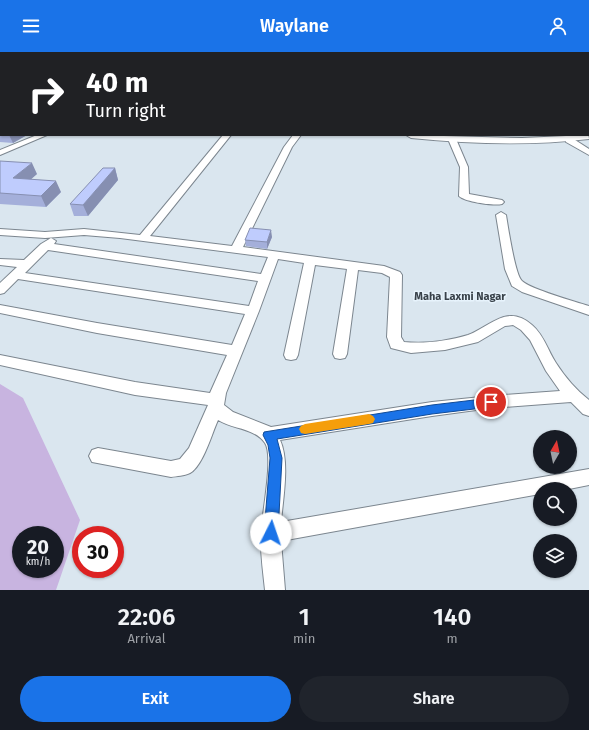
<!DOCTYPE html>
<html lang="en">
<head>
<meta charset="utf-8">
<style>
  :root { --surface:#171b24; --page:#20242c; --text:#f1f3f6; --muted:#9ea1a6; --accent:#1a73e8 }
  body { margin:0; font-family:"Fira Sans",sans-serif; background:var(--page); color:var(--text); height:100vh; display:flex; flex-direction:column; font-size:15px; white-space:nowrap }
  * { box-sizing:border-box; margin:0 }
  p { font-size:13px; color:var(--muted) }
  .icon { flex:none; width:22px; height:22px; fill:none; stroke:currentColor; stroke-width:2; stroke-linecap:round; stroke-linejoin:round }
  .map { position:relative; height:538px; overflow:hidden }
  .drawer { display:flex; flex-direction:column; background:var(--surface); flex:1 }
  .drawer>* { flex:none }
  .hud { position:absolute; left:0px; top:0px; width:589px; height:84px; box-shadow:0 1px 3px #0004; background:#202124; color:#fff; overflow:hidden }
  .needle { width:26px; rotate:9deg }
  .buttons { position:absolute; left:533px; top:378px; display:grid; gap:8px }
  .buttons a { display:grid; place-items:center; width:44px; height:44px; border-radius:50%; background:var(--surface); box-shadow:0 1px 3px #0004; font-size:20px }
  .speed { position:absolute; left:12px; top:474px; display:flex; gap:8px; font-size:20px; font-weight:700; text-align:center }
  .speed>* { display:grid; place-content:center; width:52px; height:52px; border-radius:50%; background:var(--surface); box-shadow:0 1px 3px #0004; line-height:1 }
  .speed small { font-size:10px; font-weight:400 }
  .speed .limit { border:6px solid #d22; background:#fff; color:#111 }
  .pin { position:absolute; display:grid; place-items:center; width:34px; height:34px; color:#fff; margin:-17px; border:2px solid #fff; border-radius:50%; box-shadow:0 1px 4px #0007 }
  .me { position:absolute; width:44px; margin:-22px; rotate:4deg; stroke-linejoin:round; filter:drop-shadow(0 0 3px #0008) }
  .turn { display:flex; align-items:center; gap:14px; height:84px; padding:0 20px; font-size:18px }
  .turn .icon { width:52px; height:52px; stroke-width:2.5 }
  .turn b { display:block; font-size:28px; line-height:34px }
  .eta { display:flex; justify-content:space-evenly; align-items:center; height:68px; text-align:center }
  .eta b { font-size:24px; font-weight:600; line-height:28px }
  .primary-button { display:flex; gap:8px; margin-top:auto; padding:8px 20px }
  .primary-button a { flex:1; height:46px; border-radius:24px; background:var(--accent); color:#fff; font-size:16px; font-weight:600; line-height:46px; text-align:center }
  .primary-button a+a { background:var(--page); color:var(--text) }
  header { display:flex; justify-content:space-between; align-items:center; height:52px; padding:0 20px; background:var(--accent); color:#fff; font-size:18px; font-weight:600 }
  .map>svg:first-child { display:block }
  .green { fill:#c8b4e0; fill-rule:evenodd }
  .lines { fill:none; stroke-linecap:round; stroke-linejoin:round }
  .stream { stroke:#549083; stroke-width:1.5 }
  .service-casing { stroke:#7c868f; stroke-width:2 }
  .minor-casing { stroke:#7c868f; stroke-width:2 }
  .tertiary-casing { stroke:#7c868f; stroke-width:2 }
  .service { fill:#fff; fill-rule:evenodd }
  .minor { fill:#fff; fill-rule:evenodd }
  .tertiary { fill:#fff; fill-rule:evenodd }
  .wall { fill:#a4afda }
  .shaded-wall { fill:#868fb1 }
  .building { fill:#bfccfd; stroke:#868fb1 }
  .route { fill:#1a73e8; stroke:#114b97 }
  .slow { fill:#f59e0b }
  .labels { text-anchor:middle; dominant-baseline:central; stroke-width:3; stroke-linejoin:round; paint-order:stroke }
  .neighbourhood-label { font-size:11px; font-weight:bold; fill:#39424a; stroke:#e7f3fc }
</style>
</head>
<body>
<header><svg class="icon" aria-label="menu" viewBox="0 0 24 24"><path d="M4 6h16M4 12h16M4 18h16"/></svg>Waylane<svg class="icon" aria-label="person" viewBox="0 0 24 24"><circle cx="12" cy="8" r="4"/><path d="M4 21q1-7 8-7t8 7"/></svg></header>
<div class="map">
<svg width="589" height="538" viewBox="0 0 589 538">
  <rect width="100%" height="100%" fill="#dae6ef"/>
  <path class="green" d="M0,332L23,346L80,468L56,538H0ZM21,483H55V517H21Z"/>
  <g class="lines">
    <path class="stream" d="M418,0L420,1"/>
    <g class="service-casing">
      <path id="service" d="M588,13H589V15H588Z"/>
    </g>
    <g class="minor-casing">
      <path id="minor" d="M0,0H3L4,1L0,3Z
        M49,0H56L48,1Z
        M94,0H102L93,1Z
        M131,0H140L130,1Z
        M164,0H172L163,1Z
        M176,0H186L187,1H177Z
        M225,0H231L232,1H226Z
        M252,0H258L251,1Z
        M282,0H301L302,1H283Z
        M332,0H338L331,1Z
        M361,0H379L380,1H362Z
        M539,0H546L547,1H540Z
        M0,23H1V27H0Z
        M588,36H589V40H588Z
        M588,66H589V72H588Z
        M37,83H47L0,103V98Z
        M223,83H231L150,184L232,194L284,95L293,83H301L292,95L243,195L384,214L400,220L402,223L401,285L404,290C424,292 448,289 468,283C490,275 507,251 532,273C544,283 548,299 556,311C565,325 576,338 589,348V364L583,362L571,350L491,356L432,364L280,388C290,410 283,446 281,470L589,417V433L569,437H540V442L281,489L285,538H265C263,519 260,499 261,480C262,462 274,404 265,391C255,376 232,377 218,368C212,381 203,414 190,421C184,424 177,424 171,425L92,410L89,404L92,398L98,396L171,409L180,407L189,396L208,353L135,343L0,313V303L135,330L210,341L227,303L97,281L0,261V253L97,271L232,293L245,262L18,227L4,241L0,242V231L17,215L0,213V207L24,208L41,192L51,186L56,189L54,192L261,222L268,205L120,186L84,183L45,186L0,183V177L45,180L84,177L140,183ZM48,198L258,229L249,254L25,221ZM278,207L304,211L284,303L286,307L291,308L296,307L298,303L315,213L347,217L333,302L335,306L340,307L345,306L347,302L358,218L382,221L390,225L387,285L391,296L411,301L445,298L478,290L505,274L513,273L521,278L530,288L546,319L560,339L491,344L432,350L271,375L233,360L224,353L226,341L259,259Z
        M449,85H455L456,87L468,115L469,142L502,148L504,150L502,152C494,154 465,150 459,144L460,115L448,87Z
        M566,86H572L589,97V103L566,90Z
        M501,160L506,163C508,175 515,223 522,229C530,237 576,250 589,254V263L522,240L512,234L505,217L496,163Z"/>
    </g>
    <g class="tertiary-casing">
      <path id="tertiary" d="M0,68H1V74H0Z
        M588,81L589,87C529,94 471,92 411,86L406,83L522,86L588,83Z"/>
    </g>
    <use href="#service" class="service"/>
    <use href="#minor" class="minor"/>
    <use href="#tertiary" class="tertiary"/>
  </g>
  <path class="wall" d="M0,75H1V83H27L13,91L0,90Z
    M0,109L37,122L30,127L61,140L46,155L0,152Z
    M115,116L118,128L88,164H74L70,152Z
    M272,185L267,197L246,194L245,188Z"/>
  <path class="shaded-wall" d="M9,83H27L13,91Z
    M32,111L37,122L19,138L13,126Z
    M115,116L118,128L88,164L83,153Z
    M56,129L61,140L46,155L41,144Z
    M271,178L272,185L267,197V190Z"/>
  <path class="building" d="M18,0H42L45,1H16Z
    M1,10V22L0,19V11H1Z
    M0,75H1V83L0,82Z
    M0,109L32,111L13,126L56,129L41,144L0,141Z
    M103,116H115L83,153L70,152Z
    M250,176L271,178L267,190L245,188Z"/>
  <path class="route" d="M491,346L495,347L496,350L495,353L491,355L432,362L277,387L282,406L278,481L276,486L271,488L266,486L264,481L270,406L268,393L263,383L264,380L432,353Z"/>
  <path class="slow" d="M369,362L373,364L375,367L373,371L369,372L305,382L301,381L299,377L301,374L305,372Z"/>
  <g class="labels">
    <g class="neighbourhood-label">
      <text x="460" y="244">Maha Laxmi Nagar</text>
    </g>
  </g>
</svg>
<div class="buttons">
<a><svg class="needle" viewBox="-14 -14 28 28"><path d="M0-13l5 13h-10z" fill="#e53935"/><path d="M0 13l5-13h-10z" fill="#9ea1a6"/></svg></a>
<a><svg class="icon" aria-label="search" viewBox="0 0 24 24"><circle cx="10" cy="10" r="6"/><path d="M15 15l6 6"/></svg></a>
<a><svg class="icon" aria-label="layers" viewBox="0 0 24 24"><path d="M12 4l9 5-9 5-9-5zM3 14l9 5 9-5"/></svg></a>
</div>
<div class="speed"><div>20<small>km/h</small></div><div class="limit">30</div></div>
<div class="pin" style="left:491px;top:350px;background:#d93025"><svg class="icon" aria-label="arrive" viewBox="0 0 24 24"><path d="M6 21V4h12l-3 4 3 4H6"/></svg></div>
<svg class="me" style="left:271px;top:481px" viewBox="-20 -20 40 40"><circle r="19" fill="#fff"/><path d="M0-13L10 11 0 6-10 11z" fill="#1a73e8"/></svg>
<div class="hud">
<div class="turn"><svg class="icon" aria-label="right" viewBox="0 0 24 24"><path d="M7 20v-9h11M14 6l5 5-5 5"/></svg><div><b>40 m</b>Turn right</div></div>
</div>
</div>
<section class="drawer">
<div class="eta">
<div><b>22:06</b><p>Arrival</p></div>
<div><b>1</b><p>min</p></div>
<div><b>140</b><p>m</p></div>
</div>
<div class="primary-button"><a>Exit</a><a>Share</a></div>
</section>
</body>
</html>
